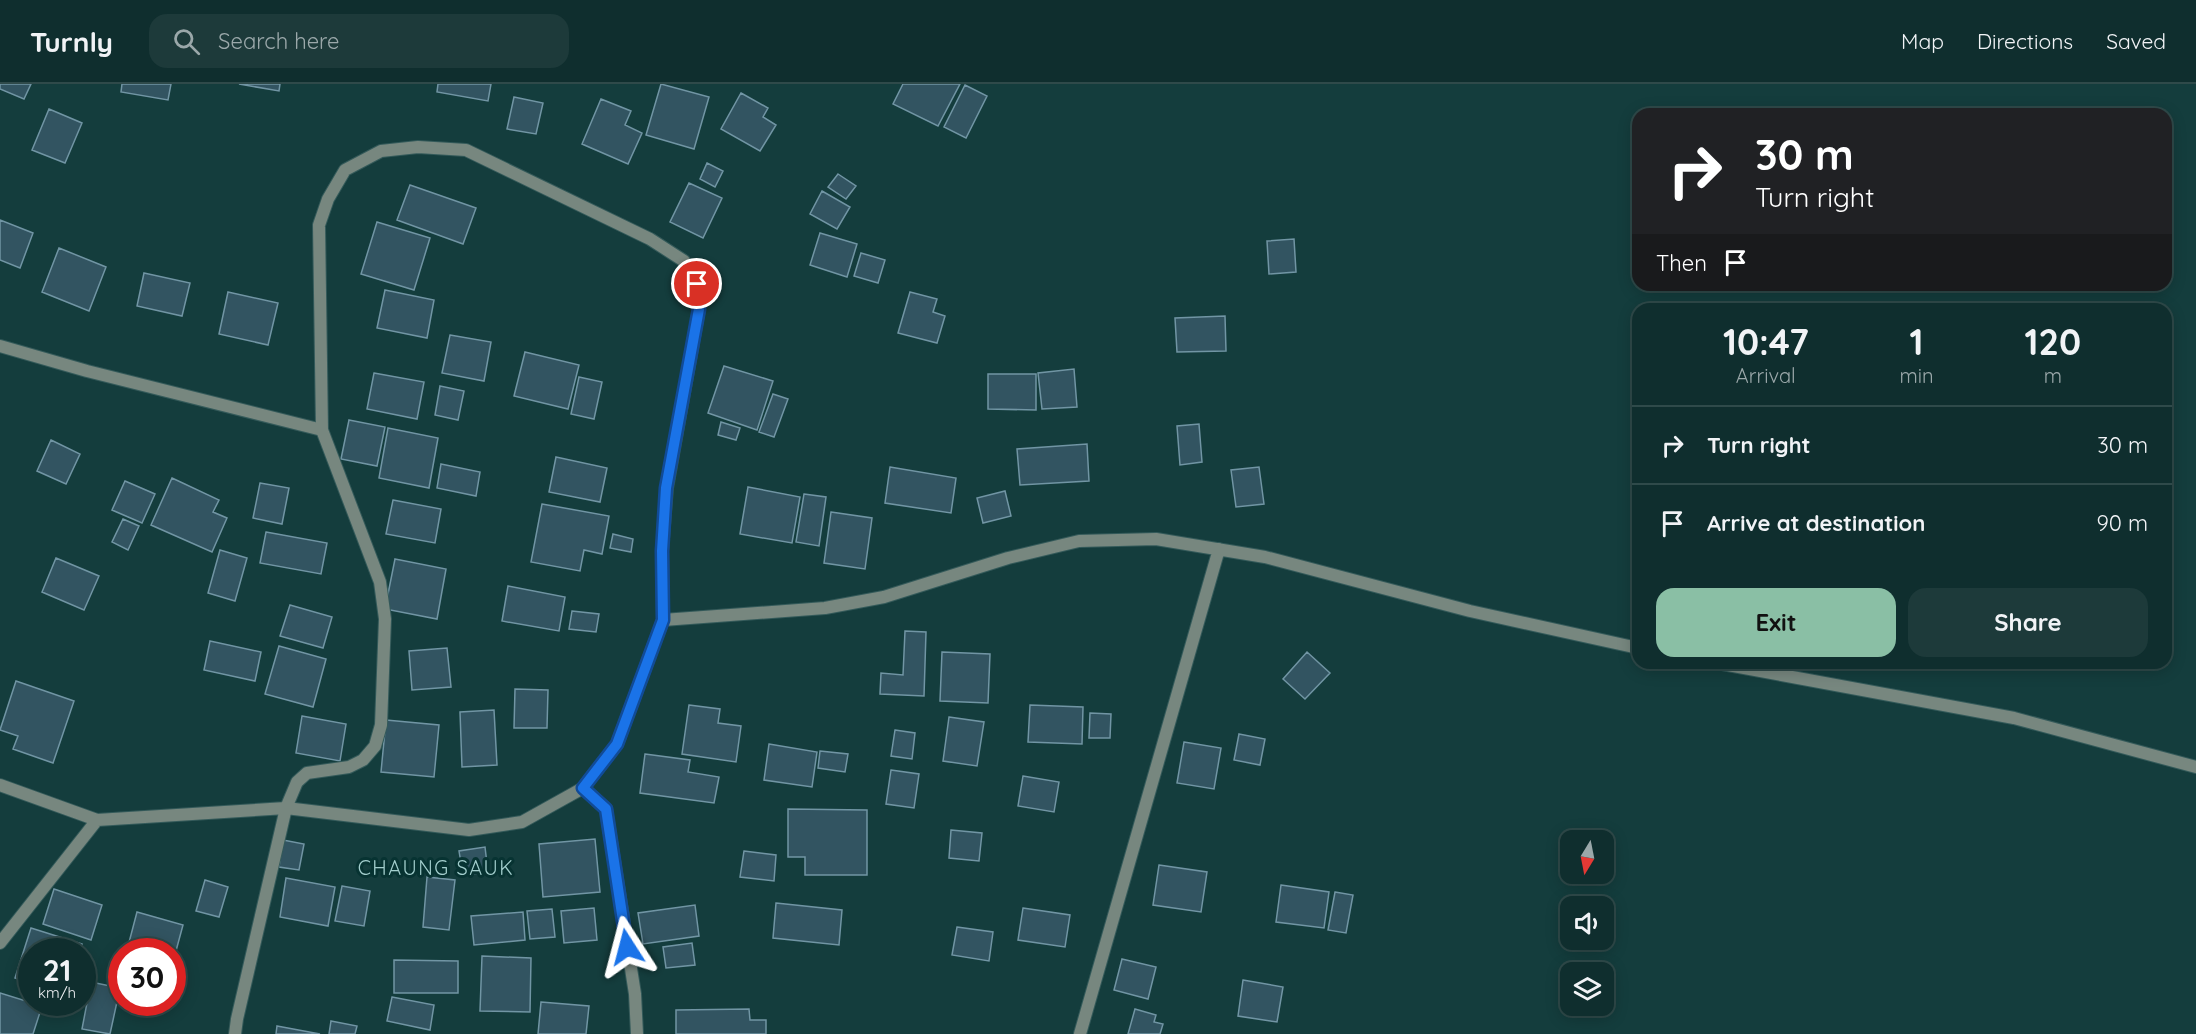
<!DOCTYPE html>
<html lang="en">
<head>
<meta charset="utf-8">
<style>
  :root { --surface:#0f2e2e; --page:#1d3a3a; --text:#f1f3f6; --muted:#9ba8aa; --line:#2f4a4a; --accent:#8abfa5 }
  body { margin:0; font-family:Quicksand,sans-serif; background:var(--page); color:var(--text); height:100vh; display:flex; flex-direction:column; font-size:22px; white-space:nowrap }
  * { box-sizing:border-box; margin:0 }
  p { font-size:20px; color:var(--muted) }
  .icon { flex:none; width:33px; height:33px; fill:none; stroke:currentColor; stroke-width:2; stroke-linecap:round; stroke-linejoin:round }
  .map { position:relative; flex:1; overflow:hidden }
  .panel { position:absolute; left:1632px; top:219px; width:540px; height:366px; display:flex; flex-direction:column; background:var(--surface); border-radius:18px; box-shadow:0 3px 15px #0003,0 0 0 2px var(--line) }
  .panel>* { flex:none }
  .top-card { position:absolute; left:1632px; top:24px; width:540px; height:183px; border-radius:18px; box-shadow:0 3px 15px #0003,0 0 0 2px var(--line); background:#202124; color:#fff; overflow:hidden }
  .needle { width:39px; rotate:190deg }
  .fabs { position:absolute; left:1560px; top:746px; display:grid; gap:12px }
  .fabs a { display:grid; place-items:center; width:54px; height:54px; border-radius:12px; background:var(--surface); box-shadow:0 3px 15px #0003,0 0 0 2px var(--line); font-size:30px }
  .speed { position:absolute; left:18px; top:854px; display:flex; gap:12px; font-size:30px; font-weight:700; text-align:center }
  .speed>* { display:grid; place-content:center; width:78px; height:78px; border-radius:50%; background:var(--surface); box-shadow:0 3px 15px #0003,0 0 0 2px var(--line); line-height:1 }
  .speed small { font-size:15px; font-weight:400 }
  .speed .limit { border:9px solid #d22; background:#fff; color:#111 }
  .pin { position:absolute; display:grid; place-items:center; width:51px; height:51px; color:#fff; margin:-26px; border:3px solid #fff; border-radius:50%; box-shadow:0 2px 6px #0007 }
  .me { position:absolute; width:66px; margin:-33px; rotate:351deg; stroke-linejoin:round; filter:drop-shadow(0 0 4px #0008) }
  .turn { display:flex; align-items:center; gap:21px; height:126px; padding:0 24px; font-size:27px }
  .turn .icon { width:78px; height:78px; stroke-width:2.5 }
  .turn b { display:block; font-size:42px; line-height:51px }
  .then { display:flex; align-items:center; height:57px; padding:0 24px; background:#0003; gap:12px; font-size:22px }
  .eta { display:flex; justify-content:space-evenly; align-items:center; height:102px; text-align:center }
  .eta b { font-size:36px; font-weight:800; line-height:42px }
  .cta { display:flex; gap:12px; margin-top:auto; padding:12px 24px }
  .cta a { flex:1; height:69px; border-radius:18px; background:var(--accent); color:#111; font-size:24px; font-weight:800; line-height:69px; text-align:center }
  .cta a+a { background:var(--page); color:var(--text) }
  ul { padding:0; list-style:none }
  li { display:flex; align-items:center; gap:18px; height:78px; padding:0 24px; border-top:2px solid var(--line) }
  li div { flex:1 }
  li b { display:block; font-size:22px }
  li em { font-style:normal }
  header { display:flex; align-items:center; gap:36px; box-sizing:border-box; height:84px; padding:0 30px; background:var(--surface); border-bottom:2px solid var(--line) }
  header strong { font-size:28px }
  nav { display:flex; gap:33px; margin-inline-start:auto; font-size:21px }
  .search { width:420px; height:54px; background:var(--page); display:flex; align-items:center; gap:15px; box-sizing:border-box; padding:0 21px; border-radius:18px; color:var(--muted); font-size:22px }
  .map>svg:first-child { display:block }
  .building { fill:#325461; stroke:#7195a4; stroke-width:1.5 }
  .lines { fill:none; stroke-linecap:round; stroke-linejoin:round }
  .street-casing { stroke:#345a5a; stroke-width:14 }
  .street { stroke:#77877f; stroke-width:12 }
  .route-casing { stroke:#114b97; stroke-width:15 }
  .route { stroke:#1a73e8; stroke-width:10 }
  .labels { text-anchor:middle; dominant-baseline:central; stroke-width:6; stroke-linejoin:round; paint-order:stroke }
  .quarter-label { font-size:20px; letter-spacing:1.5px; fill:#a3cecd; stroke:#073332 }
</style>
</head>
<body>
<header>
<strong>Turnly</strong>
<div class="search"><svg class="icon" aria-label="search" viewBox="0 0 24 24"><circle cx="10" cy="10" r="6"/><path d="M15 15l6 6"/></svg>Search here</div>
<nav><a>Map</a><a>Directions</a><a>Saved</a></nav>
</header>
<div class="map">
<svg width="2196" height="950" viewBox="0 0 2196 950">
  <rect width="100%" height="100%" fill="#143d3d"/>
  <path class="building" d="M0,0H31L24,15L0,5Z
    M122,0H171L168,16L121,8Z
    M239,0H280L279,7Z
    M438,0H491L488,17L437,8Z
    M661,0L709,13L694,65L646,51Z
    M903,0H960L938,42L893,20Z
    M965,1L987,12L966,54L944,43Z
    M741,9L768,24L763,33L776,41L760,67L721,45Z
    M514,13L543,19L536,50L507,45Z
    M601,15L631,27L625,41L642,49L628,80L582,60Z
    M49,25L82,39L65,79L32,66Z
    M707,79L723,87L715,103L700,95Z
    M838,90L856,102L846,115L828,103Z
    M689,99L722,114L703,154L670,138Z
    M410,101L476,124L463,160L397,136Z
    M822,107L850,123L837,145L810,130Z
    M0,136L33,149L20,184L0,176Z
    M377,138L430,154L414,206L361,190Z
    M820,149L857,160L847,193L810,181Z
    M1294,155L1296,188L1269,190L1267,157Z
    M59,164L106,183L89,227L42,208Z
    M861,169L885,176L878,199L854,192Z
    M144,189L190,199L182,232L137,222Z
    M385,206L434,216L427,254L377,244Z
    M228,208L278,219L268,261L219,250Z
    M910,208L937,215L933,228L945,232L937,259L898,249Z
    M1225,232L1226,267L1177,268L1175,234Z
    M450,251L491,258L484,297L442,289Z
    M525,268L579,281L568,325L514,312Z
    M724,282L773,297L757,346L708,329Z
    M1074,285L1077,323L1042,325L1038,289Z
    M374,289L424,298L417,335L367,325Z
    M988,290H1036V326L988,325Z
    M579,293L602,298L594,335L571,330Z
    M440,302L464,307L458,336L435,331Z
    M773,310L788,315L774,353L759,348Z
    M349,336L385,343L377,382L341,375Z
    M721,338L740,344L736,356L718,351Z
    M1199,340L1202,378L1180,381L1177,342Z
    M388,344L438,354L429,404L379,394Z
    M51,356L80,370L66,400L37,387Z
    M1087,360L1089,397L1020,401L1017,365Z
    M556,373L607,384L600,418L549,408Z
    M441,380L480,388L476,412L437,404Z
    M890,383L956,394L951,429L885,419Z
    M1259,383L1264,420L1236,423L1231,386Z
    M172,394L219,416L213,428L227,434L212,468L151,441Z
    M125,397L155,410L142,439L112,426Z
    M260,399L289,404L282,440L253,434Z
    M748,403L800,413L792,459L740,450Z
    M1005,407L1011,432L983,439L977,414Z
    M804,410L826,413L819,462L796,458Z
    M393,416L441,425L435,459L386,450Z
    M542,420L609,432L602,470L584,466L580,487L531,478Z
    M831,428L872,434L865,485L824,479Z
    M123,435L139,442L128,466L112,458Z
    M266,448L327,459L321,490L260,479Z
    M613,450L633,455L631,468L610,464Z
    M220,466L247,474L235,517L208,509Z
    M56,474L99,492L84,526L42,508Z
    M395,475L446,485L437,535L385,525Z
    M508,502L565,513L559,547L502,537Z
    M290,521L332,533L323,564L280,552Z
    M572,527L599,530L596,548L569,545Z
    M905,547L926,548L924,612L880,610L881,589L903,591Z
    M210,557L261,568L255,597L204,586Z
    M279,562L326,575L313,623L265,610Z
    M447,564L451,603L412,606L409,567Z
    M942,568L990,570L988,619L940,617Z
    M1307,568L1330,589L1305,615L1283,595Z
    M16,597L74,617L53,679L13,665L18,652L0,646Z
    M515,605L548,606L547,644H514Z
    M689,621L720,625L718,639L741,642L736,678L682,670Z
    M1030,621L1083,623L1082,660L1028,658Z
    M494,626L497,681L462,683L460,628Z
    M1090,629L1111,630L1110,654H1089Z
    M302,632L346,640L340,677L296,669Z
    M949,633L984,638L977,682L943,677Z
    M386,636L439,641L434,693L381,688Z
    M895,646L915,649L912,675L891,672Z
    M1239,650L1265,655L1260,681L1234,676Z
    M1184,658L1221,664L1214,705L1177,699Z
    M769,660L817,668L812,703L764,696Z
    M820,667L848,670L845,688L818,684Z
    M645,670L690,676L688,688L719,693L714,719L640,709Z
    M891,686L919,690L914,724L886,720Z
    M1023,692L1059,698L1054,728L1018,722Z
    M788,725L867,726V791H805V773H788Z
    M951,746L982,749L979,777L949,774Z
    M595,755L600,808L543,813L539,760Z
    M283,756L304,760L299,786L279,783Z
    M485,763L488,788L463,791L459,767Z
    M744,767L776,771L774,797L740,793Z
    M1159,781L1207,788L1201,828L1153,821Z
    M427,793L455,796L449,846L423,843Z
    M286,794L335,803L328,842L280,833Z
    M205,796L228,803L219,833L196,827Z
    M1281,801L1329,808L1324,844L1276,838Z
    M342,802L370,807L364,842L335,837Z
    M54,805L102,821L91,856L43,840Z
    M1335,808L1353,811L1346,849L1328,846Z
    M776,819L842,826L839,861L773,854Z
    M695,821L699,852L643,860L638,829Z
    M594,824L597,856L564,859L561,827Z
    M1023,824L1070,831L1065,863L1018,856Z
    M552,825L555,853L530,855L527,827Z
    M137,828L183,841L173,878L172,867L127,866Z
    M523,828L525,856L474,861L471,832Z
    M957,843L993,848L989,877L952,871Z
    M31,844L82,860L80,867H32V899L15,894Z
    M692,859L695,881L666,884L663,863Z
    M482,872L531,874L530,928L480,927Z
    M1122,875L1156,883L1148,915L1114,906Z
    M394,876L458,877V909H394Z
    M82,877L91,880L82,905Z
    M1243,896L1283,903L1277,938L1238,932Z
    M91,898L120,904L110,950L82,945Z
    M0,909L42,922L33,950H0Z
    M392,913L434,921L430,946L387,937Z
    M541,918L589,922L586,950H538Z
    M749,925L750,936H766V950H676V926Z
    M1135,925L1156,931L1154,938L1163,940L1160,950H1128Z
    M331,937L357,942L355,950H329Z
    M277,942L320,950H276Z"/>
  <g class="lines">
    <g class="street-casing">
      <path id="street" d="M0,262L87,287L322,346
        M1717,579L2014,634L2196,683
        M0,701L97,736
        M583,704L606,725L635,910L637,950
        M0,859L97,736L286,724L469,746L522,738L583,704L617,660L663,536L825,524L884,513L1008,474L1079,457L1156,455L1265,473L1470,527L1638,564
        M235,950L237,935L286,724L297,698L307,689L349,683L363,676L375,662L381,641L385,535L380,498L322,346L319,141L328,115L345,86L381,67L418,63L466,66L650,155L684,177L697,200L699,225L667,404L662,467L663,536
        M1080,950L1219,465"/>
    </g>
    <use href="#street" class="street"/>
  </g>
  <g class="lines">
    <g class="route-casing">
      <path id="route" d="M627,863L606,725L583,704L617,660L663,536L662,467L666,404L699,225L697,200"/>
    </g>
    <use href="#route" class="route"/>
  </g>
  <g class="labels">
    <g class="quarter-label">
      <text x="436" y="783">CHAUNG SAUK</text>
    </g>
  </g>
</svg>
<div class="fabs">
<a><svg class="needle" viewBox="-14 -14 28 28"><path d="M0-13l5 13h-10z" fill="#e53935"/><path d="M0 13l5-13h-10z" fill="#9ba8aa"/></svg></a>
<a><svg class="icon" aria-label="sound" viewBox="0 0 24 24"><path d="M4 9h4l5-4v14l-5-4H4zM17 9q2 3 0 6"/></svg></a>
<a><svg class="icon" aria-label="layers" viewBox="0 0 24 24"><path d="M12 4l9 5-9 5-9-5zM3 14l9 5 9-5"/></svg></a>
</div>
<div class="speed"><div>21<small>km/h</small></div><div class="limit">30</div></div>
<div class="pin" style="left:697px;top:200px;background:#d93025"><svg class="icon" aria-label="arrive" viewBox="0 0 24 24"><path d="M6 21V4h12l-3 4 3 4H6"/></svg></div>
<svg class="me" style="left:627px;top:863px" viewBox="-20 -20 40 40"><path d="M0-17L14 15 0 8-14 15z" fill="#1a73e8" stroke="#fff" stroke-width="4"/></svg>
<div class="top-card">
<div class="turn"><svg class="icon" aria-label="right" viewBox="0 0 24 24"><path d="M7 20v-9h11M14 6l5 5-5 5"/></svg><div><b>30 m</b>Turn right</div></div>
<div class="then">Then<svg class="icon" aria-label="arrive" viewBox="0 0 24 24"><path d="M6 21V4h12l-3 4 3 4H6"/></svg></div>
</div>
<section class="panel">
<div class="eta">
<div><b>10:47</b><p>Arrival</p></div>
<div><b>1</b><p>min</p></div>
<div><b>120</b><p>m</p></div>
</div>
<ul>
<li><svg class="icon" aria-label="right" viewBox="0 0 24 24"><path d="M7 20v-9h11M14 6l5 5-5 5"/></svg><div><b>Turn right</b></div><em>30 m</em></li>
<li><svg class="icon" aria-label="arrive" viewBox="0 0 24 24"><path d="M6 21V4h12l-3 4 3 4H6"/></svg><div><b>Arrive at destination</b></div><em>90 m</em></li>
</ul>
<div class="cta"><a>Exit</a><a>Share</a></div>
</section>
</div>
</body>
</html>
